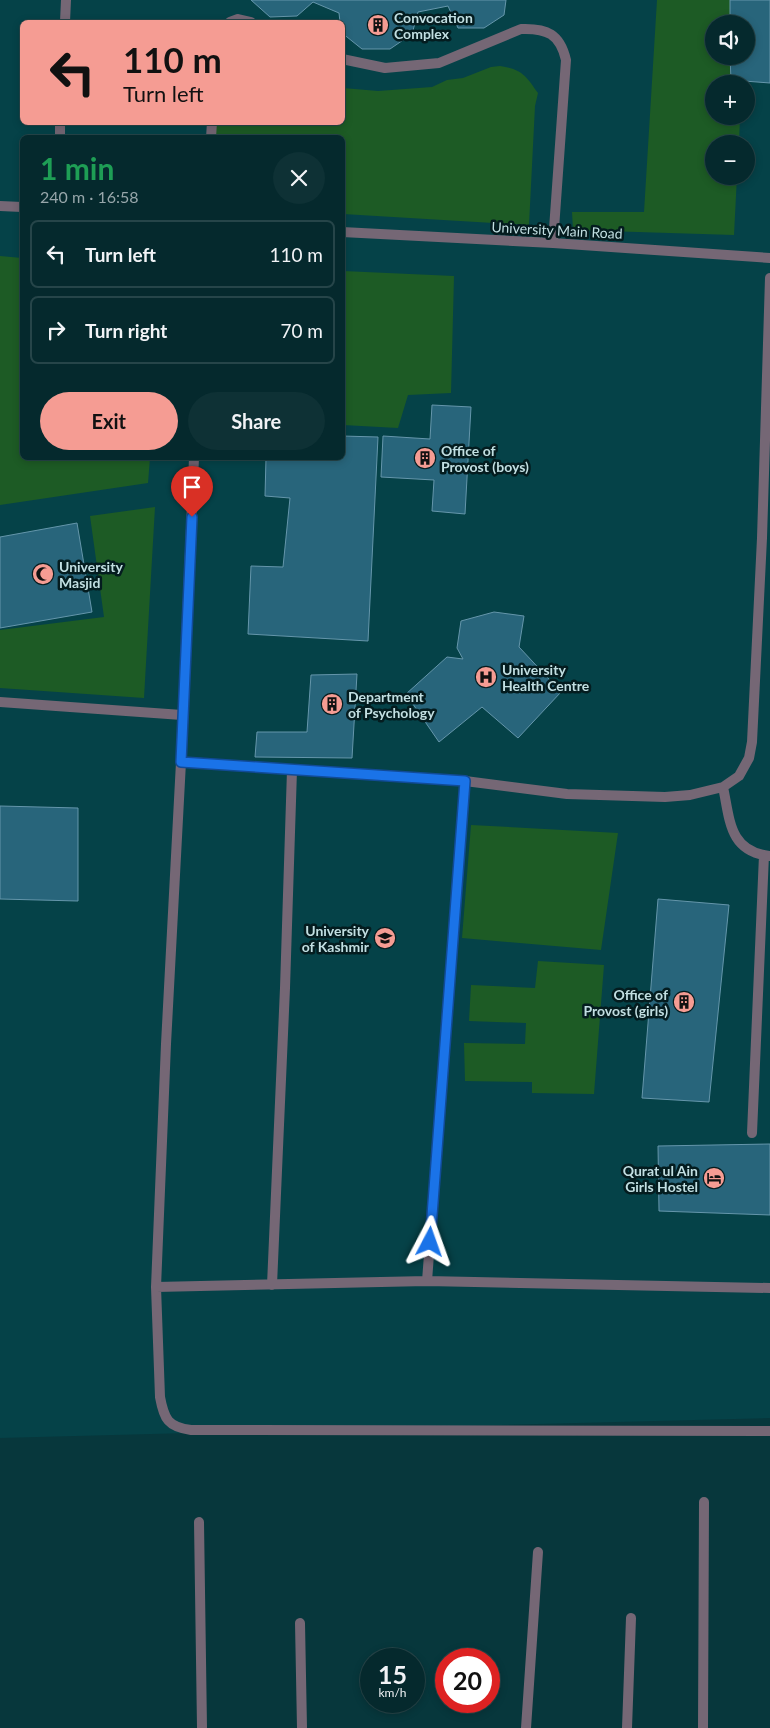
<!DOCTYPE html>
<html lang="en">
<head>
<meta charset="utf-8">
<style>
  :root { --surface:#05292d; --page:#0e3135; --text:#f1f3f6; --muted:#97a6aa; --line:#264549; --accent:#f59c93 }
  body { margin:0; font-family:Lato,sans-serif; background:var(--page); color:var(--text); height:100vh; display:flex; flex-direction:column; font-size:19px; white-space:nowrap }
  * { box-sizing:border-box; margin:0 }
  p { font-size:16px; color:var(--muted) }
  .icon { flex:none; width:28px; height:28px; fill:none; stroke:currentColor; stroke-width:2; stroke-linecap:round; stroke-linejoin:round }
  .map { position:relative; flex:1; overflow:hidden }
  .sheet { position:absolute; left:20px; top:135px; width:325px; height:325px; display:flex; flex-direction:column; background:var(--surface); border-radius:8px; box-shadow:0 2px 8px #0003,0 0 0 1px var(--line) }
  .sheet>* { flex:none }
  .hud { position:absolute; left:20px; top:20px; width:325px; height:105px; border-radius:8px; box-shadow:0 2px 8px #0003,0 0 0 1px var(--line); background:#f59c93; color:#111; overflow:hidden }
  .tools { position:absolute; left:705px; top:15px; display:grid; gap:10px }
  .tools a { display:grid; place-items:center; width:50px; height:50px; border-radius:50%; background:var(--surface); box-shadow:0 2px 8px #0003,0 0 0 1px var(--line); font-size:25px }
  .speed { position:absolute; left:360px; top:1648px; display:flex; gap:10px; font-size:25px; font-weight:700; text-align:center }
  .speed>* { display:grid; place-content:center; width:65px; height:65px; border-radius:50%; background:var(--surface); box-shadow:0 2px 8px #0003,0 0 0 1px var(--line); line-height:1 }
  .speed small { font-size:12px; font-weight:400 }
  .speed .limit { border:8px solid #d22; background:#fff; color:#111 }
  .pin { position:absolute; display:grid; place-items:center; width:42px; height:42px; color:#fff; margin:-51px -21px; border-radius:50% 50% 50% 0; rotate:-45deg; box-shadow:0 0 5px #0007 }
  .pin .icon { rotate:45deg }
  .me { position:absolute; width:55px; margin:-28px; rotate:4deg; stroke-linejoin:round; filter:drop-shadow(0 0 4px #0008) }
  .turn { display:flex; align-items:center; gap:18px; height:105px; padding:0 20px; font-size:22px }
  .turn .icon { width:65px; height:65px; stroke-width:2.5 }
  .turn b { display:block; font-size:35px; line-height:42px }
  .round { display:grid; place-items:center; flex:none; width:52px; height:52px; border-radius:26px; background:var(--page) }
  .overview { display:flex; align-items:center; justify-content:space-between; height:85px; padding:0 20px }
  h1 { font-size:30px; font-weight:700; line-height:38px; color:#1e9e55 }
  .button { display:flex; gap:10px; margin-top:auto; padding:10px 20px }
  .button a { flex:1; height:58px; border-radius:30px; background:var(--accent); color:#111; font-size:20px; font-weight:700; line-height:58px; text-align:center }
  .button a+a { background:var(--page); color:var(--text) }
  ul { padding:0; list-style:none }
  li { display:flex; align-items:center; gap:15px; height:68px; margin:0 10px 8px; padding:0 10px; border:2px solid var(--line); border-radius:8px }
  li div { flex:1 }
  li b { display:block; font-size:19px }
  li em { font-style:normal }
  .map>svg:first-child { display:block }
  .built { fill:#054248; fill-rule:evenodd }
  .green { fill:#1d5b25 }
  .building { fill:#28657b; stroke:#6596ab }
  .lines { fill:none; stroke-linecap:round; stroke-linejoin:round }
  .lane { stroke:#756775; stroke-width:10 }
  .street { stroke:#756775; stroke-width:10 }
  .route-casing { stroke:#114b97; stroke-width:12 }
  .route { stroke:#1a73e8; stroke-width:9 }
  .labels { text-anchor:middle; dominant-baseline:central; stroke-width:5; stroke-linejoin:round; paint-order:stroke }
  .poi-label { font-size:14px; font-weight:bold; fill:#c2dfe2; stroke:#041c1f; text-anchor:start }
  .street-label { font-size:14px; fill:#c2dfe2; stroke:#041c1f }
</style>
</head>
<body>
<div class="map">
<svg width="770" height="1728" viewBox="0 0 770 1728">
  <rect width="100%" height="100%" fill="#07373c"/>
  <path class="built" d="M0,0H770V1418L0,1438ZM22,22H342V122H22ZM714,24H746V56H714ZM714,84H746V116H714ZM22,138H342V458H22ZM714,144H746V176H714Z"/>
  <path class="green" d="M657,0H730V24H714V56H730L731,80L742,81V84H714V116H740L739,144H714V176H737L734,235L573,230L572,212H644Z
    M500,66C522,69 526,76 538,93L535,106L529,225L343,214L342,138H215V123L342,122L343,88L378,91L432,87L447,80L463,78L491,67Z
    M0,256L22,258V458H150L148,483L0,505Z
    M343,271L454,276L451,393L408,395L398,428L343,425Z
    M155,507L144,698L0,688V630L104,617L90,516Z
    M471,825L618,833L601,950L462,938Z
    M538,961L604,965L594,1094L532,1093V1082L465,1081L464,1043L525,1044L526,1023L469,1021L471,985L535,988Z"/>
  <path class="building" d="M251,0H506L504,15L484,28H458L448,6L418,12L412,34L390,49H362L342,33V22H340L339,13L313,2L297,16L270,17Z
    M730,0H770V83L731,80L730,56H746V24H730Z
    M432,405L471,407L465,514L432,511L434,480L381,477L383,436L430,439Z
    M342,436L378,437L368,641L248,634L251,566L283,567L290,498L265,496L266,458H342Z
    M77,523L92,612L0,628V537Z
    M494,612L524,616L519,647L561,692L518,738L482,707L439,742L406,694L447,657L463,659L457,648L461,621Z
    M357,674L352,758L255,757L257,732H307L311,675Z
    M0,806L78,808V901L0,899Z
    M658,899L729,905L709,1102L642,1098Z
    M770,1144V1215L659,1211L658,1146Z"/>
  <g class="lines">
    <path class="lane" d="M65,22L66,0
      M230,22L238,19L251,22
      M342,59L385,68L439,63L521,29C547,28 560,34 566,60L553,243
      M60,138V122
      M211,138L212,122
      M0,206L22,207
      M342,232L553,243L770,258
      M194,458L181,762L166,1044L156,1287L160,1397C164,1419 168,1427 191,1430L770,1431
      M0,702L182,715
      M181,762L465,781L567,794L665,797L690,795L723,787L739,776L749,758L752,742L762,538L770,278
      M723,787C730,820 729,851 769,856
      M752,1133L764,855
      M427,1281L465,781
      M272,1285L285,988L292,770
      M156,1287L427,1281L770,1288"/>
    <path class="street" d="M199,1522L202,1728
      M300,1623L302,1728
      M526,1728L538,1552
      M627,1728L631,1618
      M703,1728L704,1502"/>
  </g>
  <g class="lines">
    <g class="route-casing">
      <path id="route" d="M192,517L181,762L465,781L430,1242"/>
    </g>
    <use href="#route" class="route"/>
  </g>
  <defs>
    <g id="building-disc" transform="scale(1.125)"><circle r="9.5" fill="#f59c93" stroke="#041c1f"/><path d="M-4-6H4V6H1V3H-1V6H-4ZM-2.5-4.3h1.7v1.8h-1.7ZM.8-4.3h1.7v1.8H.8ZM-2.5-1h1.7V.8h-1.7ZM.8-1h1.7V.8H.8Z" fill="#111"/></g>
    <g id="mosque-disc" transform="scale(1.125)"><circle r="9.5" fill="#f59c93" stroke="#041c1f"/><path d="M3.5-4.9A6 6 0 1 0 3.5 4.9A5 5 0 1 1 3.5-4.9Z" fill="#111"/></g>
    <g id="hospital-disc" transform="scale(1.125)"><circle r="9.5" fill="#f59c93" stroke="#041c1f"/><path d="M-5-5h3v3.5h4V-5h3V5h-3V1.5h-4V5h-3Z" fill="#111"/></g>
    <g id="university-disc" transform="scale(1.125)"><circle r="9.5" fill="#f59c93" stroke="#041c1f"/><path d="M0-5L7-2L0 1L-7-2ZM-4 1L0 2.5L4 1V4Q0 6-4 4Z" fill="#111"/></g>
    <g id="hotel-disc" transform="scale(1.125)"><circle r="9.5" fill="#f59c93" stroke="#041c1f"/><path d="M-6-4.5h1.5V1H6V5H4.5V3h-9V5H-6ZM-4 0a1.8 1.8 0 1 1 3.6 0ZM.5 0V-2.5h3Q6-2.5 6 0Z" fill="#111"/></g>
  </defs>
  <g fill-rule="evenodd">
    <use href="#building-disc" x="378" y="25"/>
    <use href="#building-disc" x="425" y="458"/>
    <use href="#mosque-disc" x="43" y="574"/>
    <use href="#hospital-disc" x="486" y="677"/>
    <use href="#building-disc" x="332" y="704"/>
    <use href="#university-disc" x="385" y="938"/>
    <use href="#building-disc" x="684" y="1002"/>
    <use href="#hotel-disc" x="714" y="1178"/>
  </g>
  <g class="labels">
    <g class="poi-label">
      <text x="394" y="17">Convocation<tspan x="394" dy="16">Complex</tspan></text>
      <text x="441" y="450">Office of<tspan x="441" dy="16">Provost (boys)</tspan></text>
      <text x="59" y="566">University<tspan x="59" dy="16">Masjid</tspan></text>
      <text x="502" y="669">University<tspan x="502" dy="16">Health Centre</tspan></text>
      <text x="348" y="696">Department<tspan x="348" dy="16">of Psychology</tspan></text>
      <text x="369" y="930" text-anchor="end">University<tspan x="369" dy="16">of Kashmir</tspan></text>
      <text x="668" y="994" text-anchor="end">Office of<tspan x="668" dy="16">Provost (girls)</tspan></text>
      <text x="698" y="1170" text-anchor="end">Qurat ul Ain<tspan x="698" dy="16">Girls Hostel</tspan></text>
    </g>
    <g class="street-label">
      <text transform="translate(557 230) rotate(3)">University Main Road</text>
    </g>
  </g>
</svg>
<div class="tools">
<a><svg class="icon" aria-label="sound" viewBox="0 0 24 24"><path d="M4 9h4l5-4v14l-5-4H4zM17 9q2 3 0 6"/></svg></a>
<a>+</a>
<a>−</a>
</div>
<div class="speed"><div>15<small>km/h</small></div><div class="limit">20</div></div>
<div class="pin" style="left:192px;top:517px;background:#d93025"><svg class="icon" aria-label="arrive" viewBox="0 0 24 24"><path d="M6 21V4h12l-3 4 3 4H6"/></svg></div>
<svg class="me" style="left:430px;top:1242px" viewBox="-20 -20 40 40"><path d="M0-17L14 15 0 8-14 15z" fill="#1a73e8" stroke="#fff" stroke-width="4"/></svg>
<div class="hud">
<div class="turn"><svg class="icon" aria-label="left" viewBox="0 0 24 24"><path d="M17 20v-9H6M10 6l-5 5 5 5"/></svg><div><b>110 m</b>Turn left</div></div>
</div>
<section class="sheet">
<div class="overview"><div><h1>1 min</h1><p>240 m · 16:58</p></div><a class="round"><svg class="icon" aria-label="close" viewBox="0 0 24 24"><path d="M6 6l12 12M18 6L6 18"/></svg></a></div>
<ul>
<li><svg class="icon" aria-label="left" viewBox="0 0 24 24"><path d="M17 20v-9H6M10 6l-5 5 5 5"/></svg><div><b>Turn left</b></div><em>110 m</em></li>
<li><svg class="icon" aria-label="right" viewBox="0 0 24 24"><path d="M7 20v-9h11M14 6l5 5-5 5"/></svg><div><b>Turn right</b></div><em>70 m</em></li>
</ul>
<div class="button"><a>Exit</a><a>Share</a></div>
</section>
</div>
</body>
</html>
